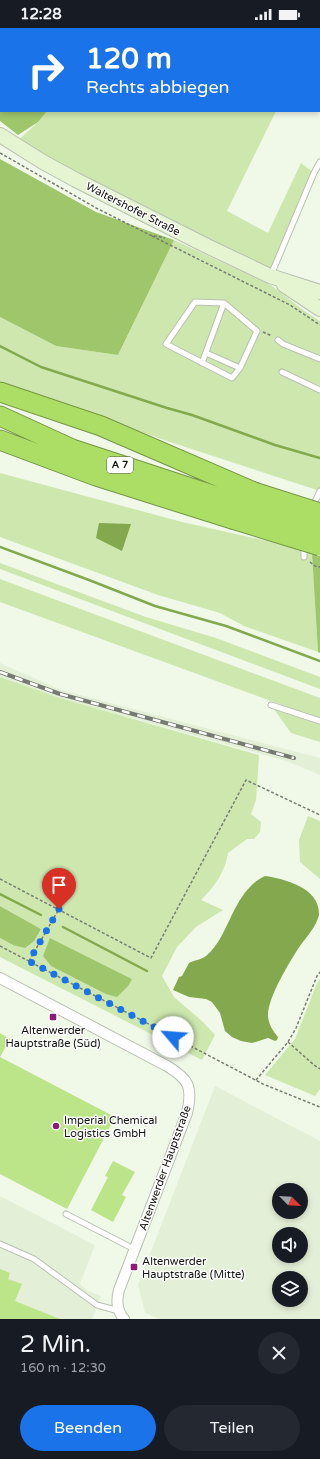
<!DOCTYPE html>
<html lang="de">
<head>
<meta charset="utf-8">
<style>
  :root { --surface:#171b24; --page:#242831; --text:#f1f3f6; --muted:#9ea1a6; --accent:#1a73e8 }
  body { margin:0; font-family:"Varela Round",sans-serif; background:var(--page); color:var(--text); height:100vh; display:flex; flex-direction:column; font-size:15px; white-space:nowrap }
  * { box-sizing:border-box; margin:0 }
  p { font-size:13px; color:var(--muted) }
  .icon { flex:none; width:22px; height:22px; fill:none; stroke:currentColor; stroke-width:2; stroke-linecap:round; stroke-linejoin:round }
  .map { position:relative; height:1291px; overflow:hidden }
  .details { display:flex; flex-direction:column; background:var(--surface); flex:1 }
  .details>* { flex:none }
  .banner { position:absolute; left:0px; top:0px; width:320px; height:84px; box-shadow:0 2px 6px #0003; background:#1a73e8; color:#fff; overflow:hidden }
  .needle { width:26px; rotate:114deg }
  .fabs { position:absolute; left:272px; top:1155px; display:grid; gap:8px }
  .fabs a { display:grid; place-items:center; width:36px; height:36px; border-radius:50%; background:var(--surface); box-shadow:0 2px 6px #0003; font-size:20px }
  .pin { position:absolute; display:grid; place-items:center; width:34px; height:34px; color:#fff; margin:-41px -17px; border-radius:50% 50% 50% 0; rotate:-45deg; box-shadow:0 0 4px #0007 }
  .pin .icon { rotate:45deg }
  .me { position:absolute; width:44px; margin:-22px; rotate:297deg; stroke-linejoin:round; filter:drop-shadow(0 0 3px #0008) }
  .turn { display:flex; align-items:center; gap:14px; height:84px; padding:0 20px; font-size:18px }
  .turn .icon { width:52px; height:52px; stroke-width:2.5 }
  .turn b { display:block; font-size:28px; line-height:34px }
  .round { display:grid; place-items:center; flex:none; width:42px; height:42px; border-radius:21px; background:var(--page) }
  .summary { display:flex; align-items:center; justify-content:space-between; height:68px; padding:0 20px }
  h1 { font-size:24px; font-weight:600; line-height:30px }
  .primary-button { display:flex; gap:8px; margin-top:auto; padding:8px 20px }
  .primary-button a { flex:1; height:46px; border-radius:24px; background:var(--accent); color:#fff; font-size:16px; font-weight:600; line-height:46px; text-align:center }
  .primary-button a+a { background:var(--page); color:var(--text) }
  .status { display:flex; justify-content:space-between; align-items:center; height:28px; padding:0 20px; background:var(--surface); direction:ltr }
  .status svg { height:11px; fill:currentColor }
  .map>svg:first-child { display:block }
  .built { fill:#e4efd8; fill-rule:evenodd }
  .green { fill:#cde7af; fill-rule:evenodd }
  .forest { fill:#9fc66b }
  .water { fill:#83a84e }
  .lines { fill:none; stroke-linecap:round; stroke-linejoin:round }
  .stream { stroke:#83a84e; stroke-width:2.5 }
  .building { fill:#bce488 }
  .service-casing { stroke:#b9c0b1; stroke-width:7 }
  .minor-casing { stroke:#b9c0b1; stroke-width:12 }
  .secondary-casing { stroke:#b9c0b1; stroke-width:16 }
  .motorway-casing { stroke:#759646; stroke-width:21 }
  .path { stroke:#787d73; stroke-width:1.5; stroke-dasharray:3 2; stroke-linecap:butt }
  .service { stroke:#fff; stroke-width:5 }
  .minor { stroke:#fff; stroke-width:10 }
  .secondary { stroke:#e6f5d1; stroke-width:14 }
  .motorway { stroke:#acdd65; stroke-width:19 }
  .rail-casing { stroke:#757b70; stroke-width:4 }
  .rail { stroke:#fff; stroke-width:2.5; stroke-dasharray:8; stroke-linecap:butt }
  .motorway-bridge-casing { stroke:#759646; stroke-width:21; stroke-linecap:butt }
  .motorway-bridge { stroke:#acdd65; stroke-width:19 }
  .route { stroke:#1a73e8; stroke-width:7; stroke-dasharray:0 12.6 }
  .poi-dot { fill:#8f1978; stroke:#fff; stroke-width:1.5 }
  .labels { text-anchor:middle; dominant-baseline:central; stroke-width:3; stroke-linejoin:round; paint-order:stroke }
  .shield { fill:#fff; stroke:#585a56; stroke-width:1 }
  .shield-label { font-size:10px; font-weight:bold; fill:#10130d }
  .street-label { font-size:11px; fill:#10130d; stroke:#fff }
  .poi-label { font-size:11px; fill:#10130d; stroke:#fff; text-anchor:start }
</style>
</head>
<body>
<div class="status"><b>12:28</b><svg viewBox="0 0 49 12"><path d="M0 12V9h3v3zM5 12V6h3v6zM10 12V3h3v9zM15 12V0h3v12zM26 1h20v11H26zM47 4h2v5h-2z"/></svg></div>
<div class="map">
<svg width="320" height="1291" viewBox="0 0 320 1291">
  <rect width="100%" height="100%" fill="#f0f8e8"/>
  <path class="built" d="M0,635L61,662L320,730V747L289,734L57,669L0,649Z
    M215,1058L320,1113V1291H159L145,1285L138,1257ZM279,1162H301V1184H279ZM279,1206H301V1228H279ZM279,1250H301V1272H279Z
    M0,1168L95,1217L80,1256L88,1263L101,1268L92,1291H0Z"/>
  <path class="green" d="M47,83H276L227,183L268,205L301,135L314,145L270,248L13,117L38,94Z
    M174,212L271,257L306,284L320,293V463L170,414L0,355V289L56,318L118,327Z
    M0,445L182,494L294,519L312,526L318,624L244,598L220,585L158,567L0,509Z
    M0,535L146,589L216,610L320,649V661L0,541Z
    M0,551L320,670V691L0,574Z
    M0,649L57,669L259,727L256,772L251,786L261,794L260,804L254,811H247L228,825C225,844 215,858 201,872L223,882L196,899L177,919L162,948L174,969L203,994L215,1007L202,1032L0,929V910L13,917L41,901L0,878ZM50,910L132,951L129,957Z
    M271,677L320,693V714L291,705Z
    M308,788L320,793V851L300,834L299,812Z
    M320,951V1061L315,1068L265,1047L295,1011L317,955Z"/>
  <path class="forest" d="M0,0H118L1,1V83H47L38,94L18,107L0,93Z
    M0,131L96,184L174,212L118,327L56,318L0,289Z
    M312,526L320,528V625L318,624Z
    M0,878L41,901L34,913L25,920L13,917L0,910Z
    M50,910L132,951L129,957L117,969L106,966L51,938L43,928Z"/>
  <path class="water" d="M99,495L131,496L122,523L96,510Z
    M265,848C284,851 320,859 319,887C316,899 307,908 300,918C290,933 268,969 268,987C268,996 273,1003 278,1009L277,1012L275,1013L268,1010L252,1015L241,1013L232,1009L225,1003L220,985L212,974L206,971L189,969L173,962L179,949L182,948L189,935C194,932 201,932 206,928C212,923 217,916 221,909C233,887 241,859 265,848Z"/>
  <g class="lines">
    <path class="stream" d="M0,318L41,339L167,380L192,387L275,417L320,430
      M0,519L89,552L155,578L226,598L320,633
      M0,866L41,887
      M63,899L147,943"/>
  </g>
  <path class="building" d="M0,1005L10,1011L0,1029L115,1089L67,1181L0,1146Z
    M113,1133L135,1144L122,1167L126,1169L113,1194L91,1182L108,1149L105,1148Z
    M0,1241L10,1245L8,1251L22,1256L15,1273L60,1291H0Z"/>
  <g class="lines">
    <g class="service-casing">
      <path id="service" d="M271,247L314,145L320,134
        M195,274L224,275L257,303L240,340L232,350L166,316Z
        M278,312L283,316L320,331
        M206,325L240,340
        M202,335L224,275
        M282,344L320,362
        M313,478L320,463
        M304,516V529
        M271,677L320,693
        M66,1186L134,1221
        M0,1216L34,1231L97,1277L119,1283"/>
    </g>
    <g class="minor-casing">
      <path id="minor" d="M0,950L167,1038C189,1051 193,1059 187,1085L119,1262C116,1273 117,1283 124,1291"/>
    </g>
    <g class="secondary-casing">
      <path id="secondary" d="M0,107L43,134L76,152L207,218L270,248L320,264
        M284,257L320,281"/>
    </g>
    <g class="motorway-casing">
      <path id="motorway" d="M0,364L101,398L254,464
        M0,388L72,421L243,477
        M0,412L96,448L232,491"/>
    </g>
    <path class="path" d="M0,125L98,181L150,207L165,210
      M152,208L290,277L320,297
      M263,304L272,308
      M310,534L315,538L320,539
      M0,851L151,930L246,752L320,787
      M0,918L263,1056L320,1079
      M29,933L59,881
      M288,1014L314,1037L320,1041
      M256,1052L288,1014L296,1000L317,948L320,944"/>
    <use href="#service" class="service"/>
    <use href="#minor" class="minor"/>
    <use href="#secondary" class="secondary"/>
    <use href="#motorway" class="motorway"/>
    <g class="rail-casing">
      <path id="rail" d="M245,0L246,1
        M255,0L256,1
        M319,51L320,52
        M319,59L320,60
        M0,644L60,666L294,730"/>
    </g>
    <use href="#rail" class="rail"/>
    <g class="motorway-bridge-casing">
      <path id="motorway-bridge" d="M254,464L320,485
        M243,477L320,502
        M232,491L320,518"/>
    </g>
    <use href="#motorway-bridge" class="motorway-bridge"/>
  </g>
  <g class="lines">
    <path class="route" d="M59,881L29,933L173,1009"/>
  </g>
  <g class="poi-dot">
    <rect x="49" y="985" width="8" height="8" rx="2"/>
    <circle cx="56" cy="1098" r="4"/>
    <rect x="130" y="1235" width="8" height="8" rx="2"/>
  </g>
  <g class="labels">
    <rect class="shield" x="107" y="429" width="26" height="16" rx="3"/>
    <g class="shield-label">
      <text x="120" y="437">A 7</text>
    </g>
    <g class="street-label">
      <text transform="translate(133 181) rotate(27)">Waltershofer Straße</text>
      <text transform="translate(165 1140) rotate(-70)">Altenwerder Hauptstraße</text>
    </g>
    <g class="poi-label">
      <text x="53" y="1002" text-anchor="middle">Altenwerder<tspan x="53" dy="13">Hauptstraße (Süd)</tspan></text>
      <text x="64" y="1092">Imperial Chemical<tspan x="64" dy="13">Logistics GmbH</tspan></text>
      <text x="142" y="1233">Altenwerder<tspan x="142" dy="13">Hauptstraße (Mitte)</tspan></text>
    </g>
  </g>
</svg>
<div class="fabs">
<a><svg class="needle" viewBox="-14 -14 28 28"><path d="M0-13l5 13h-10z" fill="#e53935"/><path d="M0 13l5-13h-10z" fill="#9ea1a6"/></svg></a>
<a><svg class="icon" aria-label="sound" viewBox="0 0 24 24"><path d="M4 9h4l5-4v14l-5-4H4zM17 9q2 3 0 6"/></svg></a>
<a><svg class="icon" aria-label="layers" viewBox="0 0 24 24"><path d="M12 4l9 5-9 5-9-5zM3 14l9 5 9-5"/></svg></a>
</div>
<div class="pin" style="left:59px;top:881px;background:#d93025"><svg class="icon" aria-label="arrive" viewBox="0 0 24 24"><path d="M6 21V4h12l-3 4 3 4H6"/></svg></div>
<svg class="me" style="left:173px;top:1009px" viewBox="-20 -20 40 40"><circle r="19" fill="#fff"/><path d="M0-13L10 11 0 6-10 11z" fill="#1a73e8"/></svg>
<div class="banner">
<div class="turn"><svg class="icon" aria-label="right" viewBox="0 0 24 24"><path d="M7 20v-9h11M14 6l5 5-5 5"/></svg><div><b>120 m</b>Rechts abbiegen</div></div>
</div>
</div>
<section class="details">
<div class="summary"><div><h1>2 Min.</h1><p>160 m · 12:30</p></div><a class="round"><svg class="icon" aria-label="close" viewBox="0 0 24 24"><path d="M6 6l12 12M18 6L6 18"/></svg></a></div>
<div class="primary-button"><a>Beenden</a><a>Teilen</a></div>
</section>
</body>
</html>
